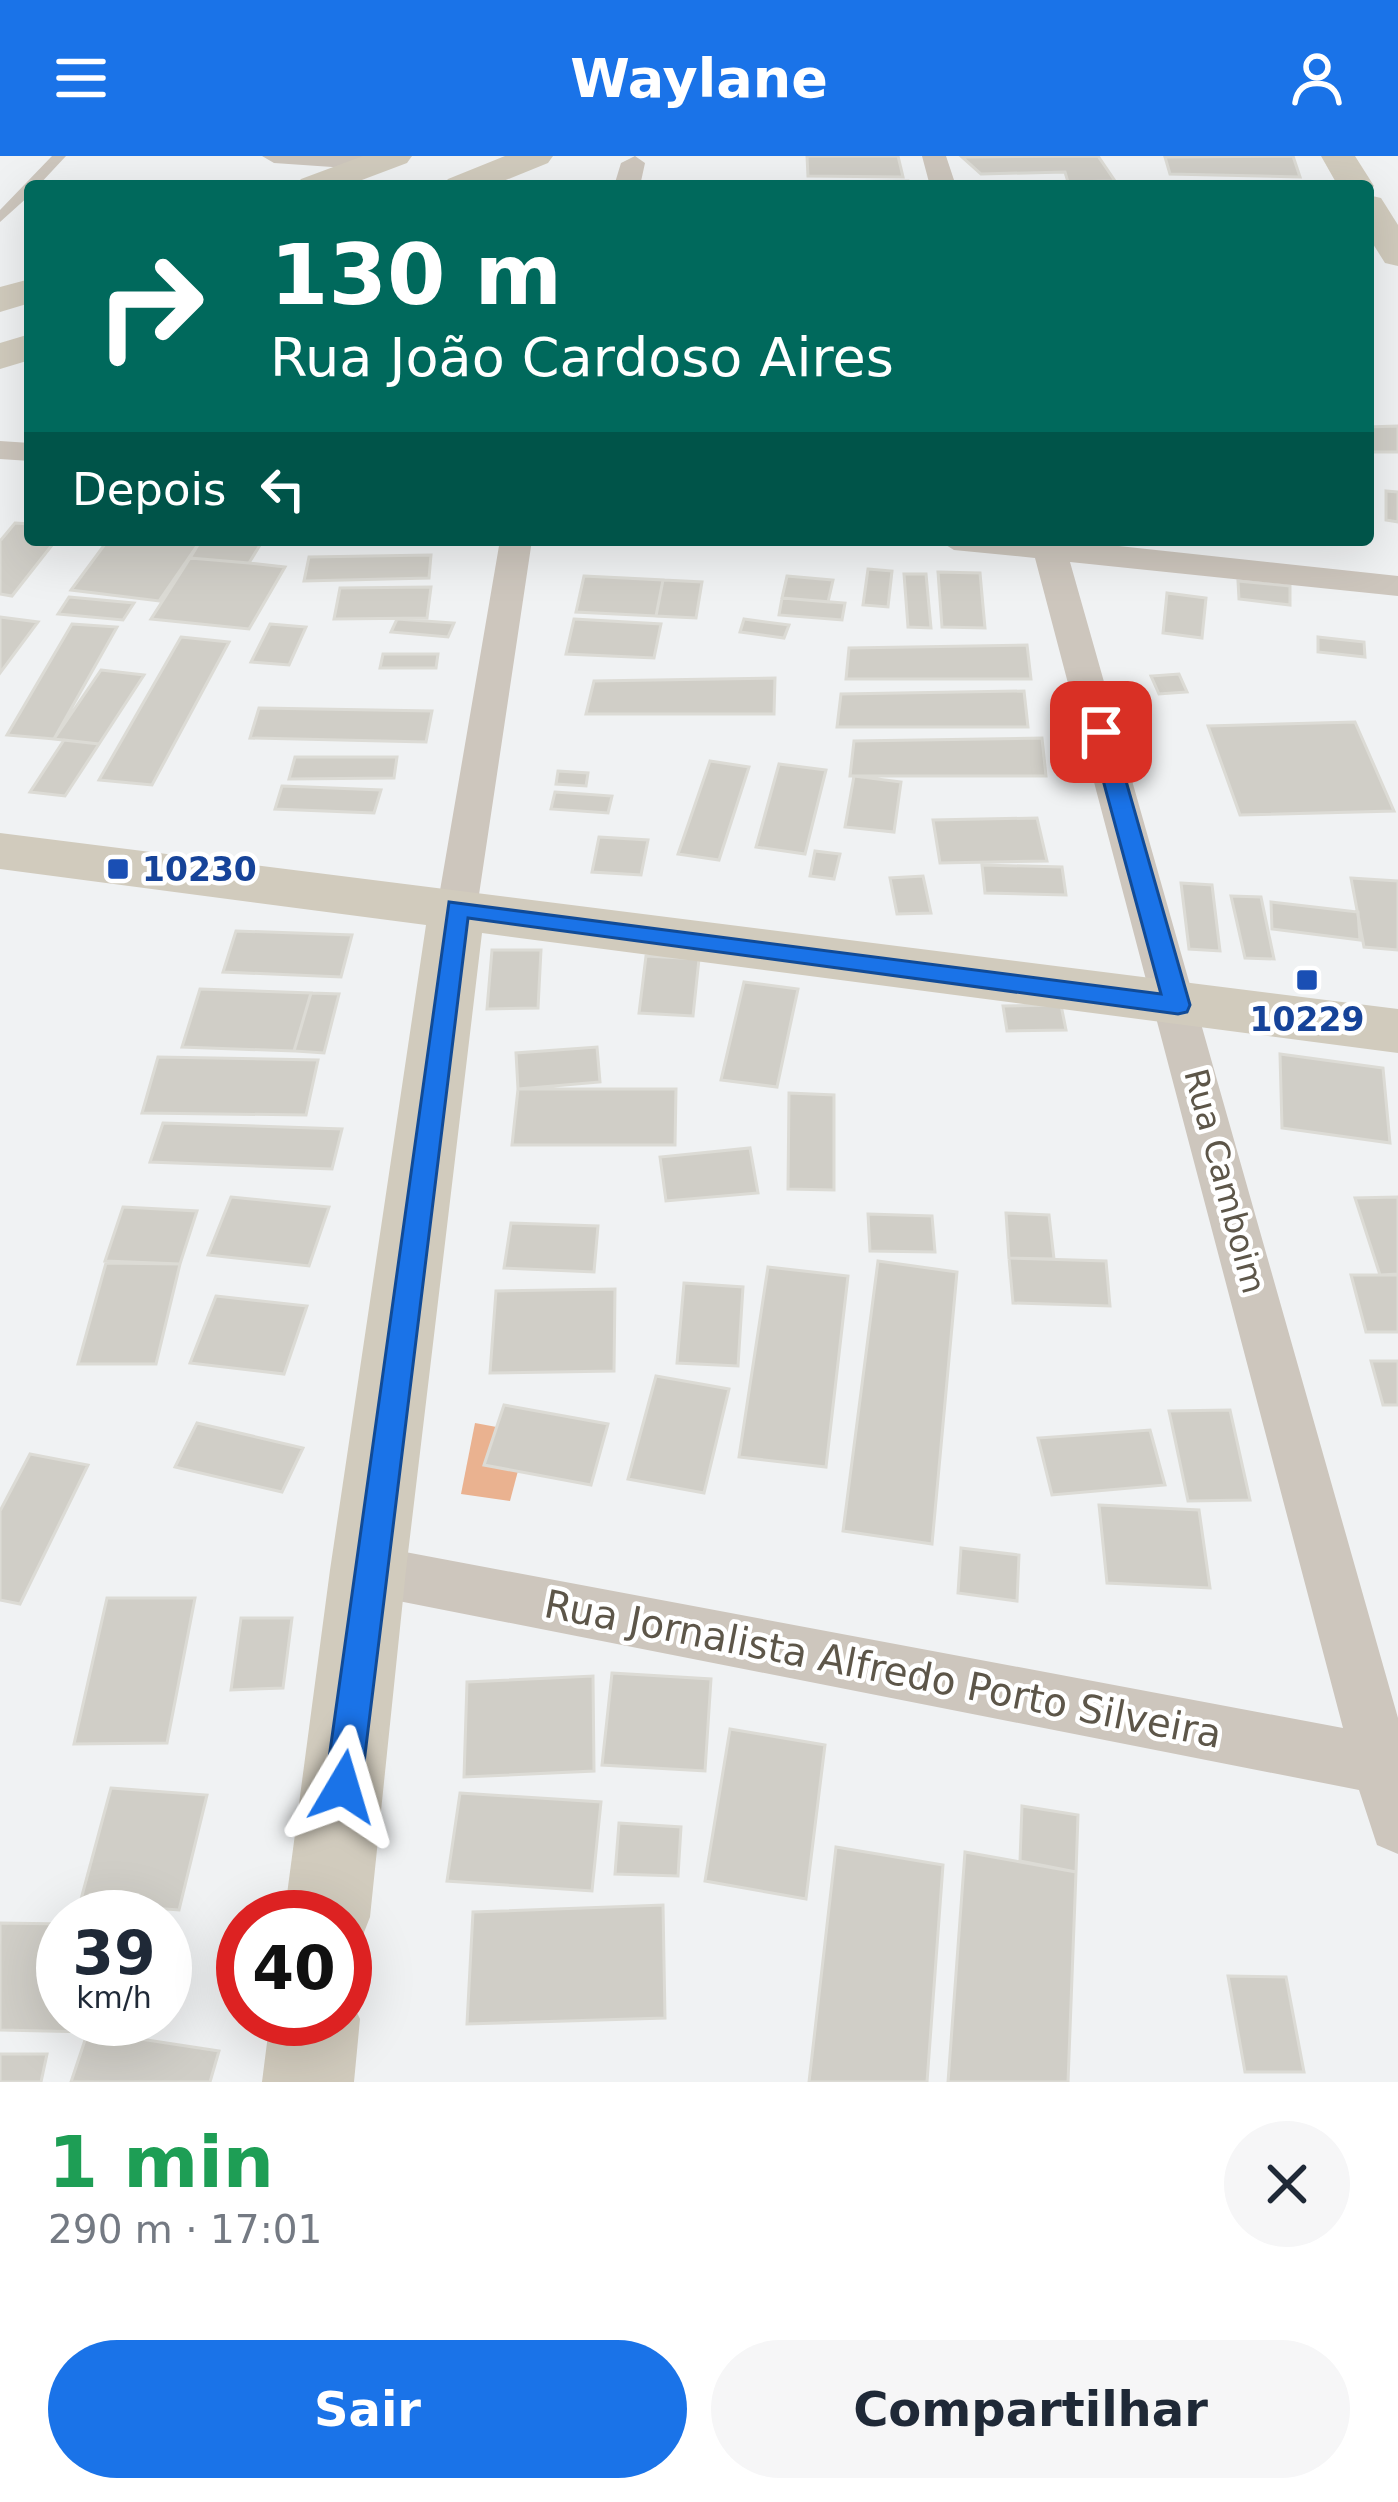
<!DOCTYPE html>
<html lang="pt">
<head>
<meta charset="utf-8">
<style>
  :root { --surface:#fff; --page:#f6f6f7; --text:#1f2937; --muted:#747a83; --accent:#1a73e8 }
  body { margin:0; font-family:"DejaVu Sans",sans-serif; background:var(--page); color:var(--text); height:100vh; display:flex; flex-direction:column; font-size:45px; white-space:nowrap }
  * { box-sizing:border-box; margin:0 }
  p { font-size:39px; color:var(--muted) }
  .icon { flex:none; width:66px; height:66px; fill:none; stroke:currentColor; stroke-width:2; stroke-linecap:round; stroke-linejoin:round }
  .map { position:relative; height:1926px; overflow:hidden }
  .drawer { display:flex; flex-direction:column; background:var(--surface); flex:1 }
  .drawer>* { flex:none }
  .guide { position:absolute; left:24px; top:24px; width:1350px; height:366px; border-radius:12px; box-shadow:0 12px 48px #0002; background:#00695c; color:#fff; overflow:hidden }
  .speed { position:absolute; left:36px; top:1734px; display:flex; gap:24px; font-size:60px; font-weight:700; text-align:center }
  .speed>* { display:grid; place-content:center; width:156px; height:156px; border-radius:50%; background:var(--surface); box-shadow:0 12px 48px #0002; line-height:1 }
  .speed small { font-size:30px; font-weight:400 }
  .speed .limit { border:18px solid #d22; background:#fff; color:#111 }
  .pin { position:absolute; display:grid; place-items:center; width:102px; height:102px; color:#fff; margin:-51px; border-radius:24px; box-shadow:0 6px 18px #0006 }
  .me { position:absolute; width:132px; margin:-66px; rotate:7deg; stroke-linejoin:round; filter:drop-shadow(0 0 9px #0008) }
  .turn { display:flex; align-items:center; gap:42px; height:252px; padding:0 48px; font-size:54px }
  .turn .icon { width:156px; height:156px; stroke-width:2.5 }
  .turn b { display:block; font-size:84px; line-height:102px }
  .then { display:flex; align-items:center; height:114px; padding:0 48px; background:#0003; gap:24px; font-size:45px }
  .round { display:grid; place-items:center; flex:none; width:126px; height:126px; border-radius:63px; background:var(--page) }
  .head { display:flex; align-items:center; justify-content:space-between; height:204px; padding:0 48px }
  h1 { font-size:72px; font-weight:700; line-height:90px; color:#1e9e55 }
  .cta { display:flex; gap:24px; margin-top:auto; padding:24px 48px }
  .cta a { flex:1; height:138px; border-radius:72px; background:var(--accent); color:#fff; font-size:48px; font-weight:700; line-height:138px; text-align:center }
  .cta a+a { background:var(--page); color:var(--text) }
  header { display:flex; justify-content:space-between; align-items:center; height:156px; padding:0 48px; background:var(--accent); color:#fff; font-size:54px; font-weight:700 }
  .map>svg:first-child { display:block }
  .water { fill:#eab290 }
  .building { fill:#d0cec7; stroke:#dcdbd5; stroke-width:3 }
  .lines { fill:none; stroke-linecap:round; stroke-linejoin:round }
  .lane { fill:#cdc6bd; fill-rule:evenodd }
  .street { fill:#cdc6bd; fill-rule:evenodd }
  .secondary { fill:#d1cbbd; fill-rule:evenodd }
  .route { fill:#1a73e8; stroke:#114b97; stroke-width:3 }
  .transit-dot { fill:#1a4fb4; stroke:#fff; stroke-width:4.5 }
  .labels { text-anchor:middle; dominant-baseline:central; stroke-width:9; stroke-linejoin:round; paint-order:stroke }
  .transit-label { font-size:33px; font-weight:bold; fill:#164399; stroke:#fff; text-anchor:start }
  .street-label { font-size:33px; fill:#5d5649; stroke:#fff }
  .near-street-label { font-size:39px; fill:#5d5649; stroke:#fff }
</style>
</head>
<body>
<header><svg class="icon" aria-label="menu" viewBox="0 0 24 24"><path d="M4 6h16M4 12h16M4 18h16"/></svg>Waylane<svg class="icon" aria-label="person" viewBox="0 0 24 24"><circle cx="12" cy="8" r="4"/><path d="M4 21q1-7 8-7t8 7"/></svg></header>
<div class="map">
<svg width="1398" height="1926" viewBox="0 0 1398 1926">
  <rect width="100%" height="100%" fill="#f0f2f3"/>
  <path class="water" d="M475,1267L528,1277L510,1345L461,1338Z"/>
  <path class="building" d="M807,0H898L903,21L808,20Z
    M1098,0L1115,25L1068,26L1065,16L981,18L962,1Z
    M1293,0L1300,21L1170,18L1165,1Z
    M908,25L909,30H818V26Z
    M1398,270V296H1368V271Z
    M1386,335L1398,336V366L1386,364Z
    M15,367L30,368V384H56L12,440L0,438V385Z
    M108,384H201L159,445L71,434Z
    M201,384H263L249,407L190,402Z
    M431,399L429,422L304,425L309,401Z
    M190,402L249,407L285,411L249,473L151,463Z
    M868,413L892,415L888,451L863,449Z
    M938,416L980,417L985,472L942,471Z
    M904,418H926L931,472L908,471Z
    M584,420L663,424L656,460L576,456Z
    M787,420L833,424L828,446L782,442Z
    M663,424L702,426L696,462L656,460Z
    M1238,425L1290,430V449L1239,443Z
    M431,431L427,462L334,463L340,432Z
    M1167,437L1206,442L1202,482L1163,477Z
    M69,441L134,447L123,464L58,458Z
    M782,442L845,447L842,464L779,459Z
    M0,461L38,466L0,517Z
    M397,463L454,467L448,481L391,476Z
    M574,463L661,468L654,502L566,498Z
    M744,463L789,469L784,482L740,476Z
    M72,468L117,471L54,583L7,579Z
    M270,468L306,471L289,509L251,506Z
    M181,481L229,486L152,629L99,624Z
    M1318,481L1364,486L1365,501L1318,496Z
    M1027,489L1031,523H846L849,492Z
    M383,498H438L436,512H380Z
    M101,514L144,519L99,588L54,583Z
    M1179,518L1187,536L1159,538L1151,520Z
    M775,522L774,558H586L594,525Z
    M1024,535L1028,571H837L841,538Z
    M259,552L432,555L426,586L250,582Z
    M1355,566L1394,655L1240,659L1208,570Z
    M1042,582L1046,620H850L854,585Z
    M64,584L99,588L65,640L30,636Z
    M295,601H397L394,622L289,623Z
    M710,605L749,611L719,704L678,698Z
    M779,608L826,614L805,698L756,691Z
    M558,615L588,617L586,630L556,628Z
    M854,620L901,626L894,676L845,671Z
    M282,630L381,634L374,657L275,653Z
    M555,636L612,640L608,657L551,653Z
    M1037,662L1047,705L940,707L933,664Z
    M599,681L648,684L641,719L592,716Z
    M815,695L840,698L834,723L810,720Z
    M982,709L1062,711L1066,739L985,737Z
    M923,720L931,757L897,758L890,722Z
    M1351,722L1398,725V794L1364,791Z
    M1181,727L1212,729L1220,795L1189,793Z
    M1231,740L1261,741L1274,803L1245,802Z
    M1271,746L1358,756L1360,784L1272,773Z
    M236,775L352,779L341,821L223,816Z
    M492,794H541L538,852L487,853Z
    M646,800L699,803L693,860L639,857Z
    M744,826L798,833L777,931L721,924Z
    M200,833L311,837L294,895L182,891Z
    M311,837L339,838L324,897L294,895Z
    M1061,849L1066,874L1007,875L1003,850Z
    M597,891L600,926L518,933L516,897Z
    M1280,898L1383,912L1390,987L1282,972Z
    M158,901L318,904L306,959L142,957Z
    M518,933H676L675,989H512Z
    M789,937L834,939V1034L788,1033Z
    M163,967L342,973L332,1013L150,1006Z
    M750,992L758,1037L666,1045L660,1001Z
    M231,1041L329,1051L309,1110L208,1099Z
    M1398,1041V1118L1380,1119L1355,1042Z
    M123,1051L197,1055L180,1108L105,1105Z
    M1006,1057L1049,1059L1054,1103L1009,1102Z
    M868,1058L932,1060L935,1096L870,1095Z
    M511,1067L598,1070L594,1116L504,1112Z
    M1009,1102L1106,1105L1110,1150L1013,1147Z
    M878,1105L957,1116L932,1388L843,1375Z
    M106,1107L180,1108L156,1208H78Z
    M768,1111L848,1120L826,1311L739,1301Z
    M1351,1119H1398V1176H1366Z
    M684,1127L743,1131L738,1210L677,1207Z
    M615,1133L614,1215L490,1217L496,1135Z
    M216,1140L307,1150L284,1218L190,1207Z
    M1371,1205H1398V1249H1383Z
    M656,1220L729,1233L704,1337L628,1323Z
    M504,1249L608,1268L591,1329L484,1309Z
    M1230,1254L1250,1344L1188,1345L1169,1255Z
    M197,1267L303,1292L282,1336L175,1311Z
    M1150,1274L1165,1329L1052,1339L1038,1282Z
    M30,1298L88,1309L20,1448L0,1444V1355Z
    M1099,1349L1199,1354L1210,1432L1107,1427Z
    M961,1392L1019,1399L1017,1445L958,1437Z
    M107,1442H195L167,1587L74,1588Z
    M241,1462H292L283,1532L231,1534Z
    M612,1517L711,1523L705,1615L602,1609Z
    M593,1520L594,1615L464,1621L467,1526Z
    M730,1573L825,1589L806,1743L705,1725Z
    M111,1632L207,1639L179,1754L80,1747Z
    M460,1637L601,1646L592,1735L447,1725Z
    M1022,1650L1078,1659L1076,1716L1020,1705Z
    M619,1667L681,1671L678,1720L615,1718Z
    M836,1691L943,1709L927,1926H809Z
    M965,1696L1076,1716L1068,1926H948Z
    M663,1749L665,1862L467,1868L473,1756Z
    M0,1767L63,1768V1863H140L138,1877L0,1874Z
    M1228,1820L1286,1821L1304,1916H1245Z
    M88,1875L219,1895L210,1926H71Z
    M0,1898H47L41,1926H0Z"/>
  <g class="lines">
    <path class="lane" d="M52,0H66L38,30H30V39L0,66V54Z"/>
    <path class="street" d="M262,0H378L388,7L376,14L274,7Z
      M635,0L645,7L640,30H614L621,7Z
      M922,0H946L956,30H930Z
      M0,285L30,287V305L0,303Z
      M500,384H532L477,752L471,762L457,766L443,762L437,752Z
      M938,384H1063L1398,420V440L1070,406L1398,1562V1698L1377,1689L1359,1634L368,1439L349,1432L341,1414L349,1396L368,1389L1343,1572L1035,402L954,394Z"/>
    <path class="secondary" d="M363,0H412L407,7L346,30H295L301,23Z
      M505,0H553L548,7L491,30H442L448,23Z
      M1321,0H1355L1374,30L1368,38V30H1338Z
      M1368,39L1381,42L1398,69V110L1385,107L1368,80Z
      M30,123V147L0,156V131Z
      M30,178V204L0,213V187Z
      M0,677L1398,853V897L482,777L406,1414L370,1761L358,1792L345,1797V1761H284L330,1414L426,769L0,713Z
      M345,1831L360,1863L354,1926H262L270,1863H345Z"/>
  </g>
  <path class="route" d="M1101,569L1112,576L1190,849L1187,856L1178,858L468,762L361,1631L355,1644L343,1649L330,1644L325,1631L449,746L1161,838L1090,576Z"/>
  <g class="transit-dot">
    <rect x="106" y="701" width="24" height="24" rx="6"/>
    <rect x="1295" y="812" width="24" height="24" rx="6"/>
  </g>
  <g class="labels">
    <g class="transit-label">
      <text x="142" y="713">10230</text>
      <text x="1307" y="863" text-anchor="middle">10229</text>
    </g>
    <g class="street-label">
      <text transform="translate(1225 1025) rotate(75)">Rua Camboim</text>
    </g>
    <g class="near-street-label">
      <text transform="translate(883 1513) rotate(11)">Rua Jornalista Alfredo Porto Silveira</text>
    </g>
  </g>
</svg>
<div class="speed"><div>39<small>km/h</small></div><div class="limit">40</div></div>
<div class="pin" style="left:1101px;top:576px;background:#d93025"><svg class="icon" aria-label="arrive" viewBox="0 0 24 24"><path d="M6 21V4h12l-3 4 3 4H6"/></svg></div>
<svg class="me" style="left:343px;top:1631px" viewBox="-20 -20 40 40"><path d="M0-17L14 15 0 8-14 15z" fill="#1a73e8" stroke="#fff" stroke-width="4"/></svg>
<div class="guide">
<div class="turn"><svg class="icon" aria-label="right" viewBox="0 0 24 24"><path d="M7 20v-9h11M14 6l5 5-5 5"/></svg><div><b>130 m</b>Rua João Cardoso Aires</div></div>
<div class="then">Depois<svg class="icon" aria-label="left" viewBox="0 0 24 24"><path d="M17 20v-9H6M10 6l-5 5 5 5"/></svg></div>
</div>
</div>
<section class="drawer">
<div class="head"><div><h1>1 min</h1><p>290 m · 17:01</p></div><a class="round"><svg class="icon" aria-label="close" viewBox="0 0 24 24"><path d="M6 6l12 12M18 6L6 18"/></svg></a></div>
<div class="cta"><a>Sair</a><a>Compartilhar</a></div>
</section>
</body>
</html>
